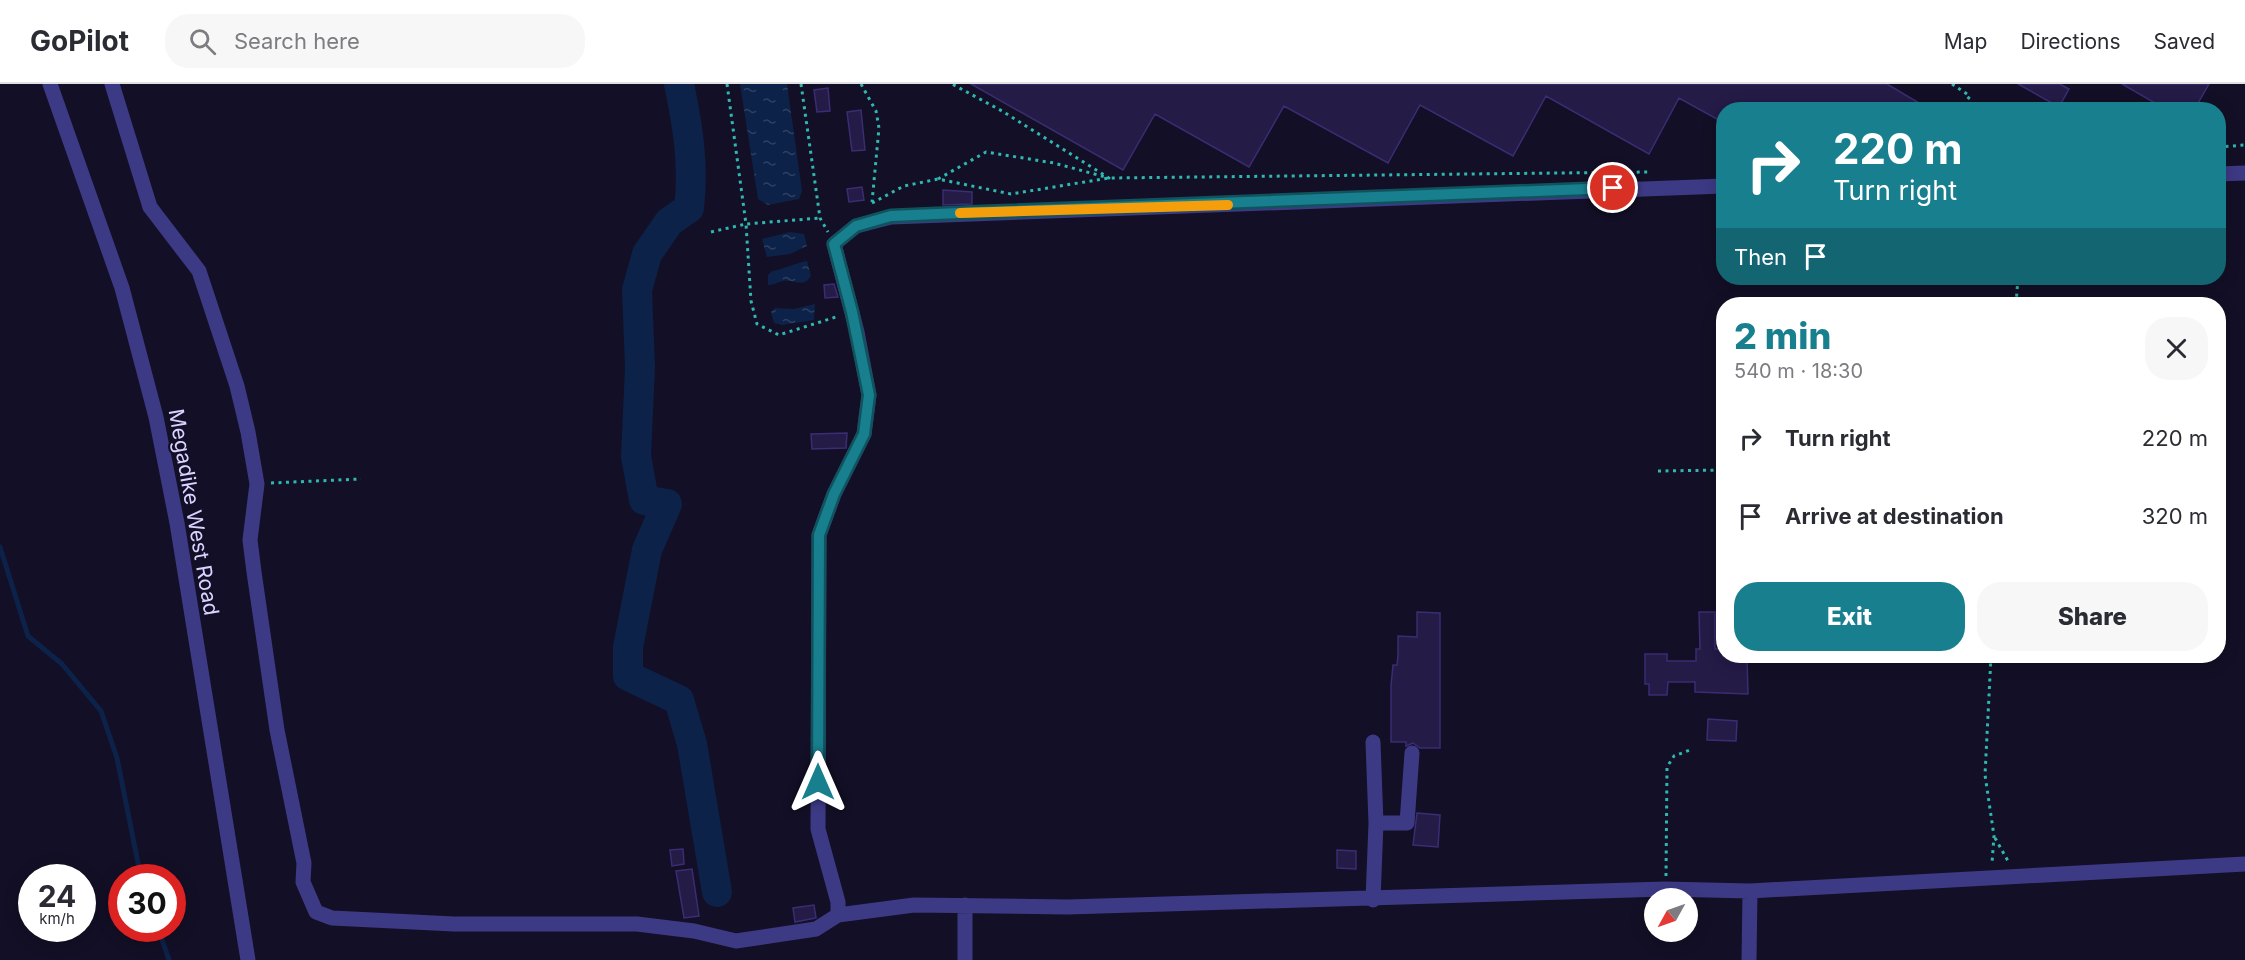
<!DOCTYPE html>
<html lang="en">
<head>
<meta charset="utf-8">
<style>
  :root { --surface:#fff; --page:#f7f7f7; --text:#2b2b33; --muted:#7c7c81; --line:#e1e1e2; --accent:#187f8f }
  body { margin:0; font-family:Inter,sans-serif; background:var(--page); color:var(--text); height:100vh; display:flex; flex-direction:column; font-size:22px; white-space:nowrap }
  * { box-sizing:border-box; margin:0 }
  p { font-size:20px; color:var(--muted) }
  .icon { flex:none; width:33px; height:33px; fill:none; stroke:currentColor; stroke-width:2; stroke-linecap:round; stroke-linejoin:round }
  .map { position:relative; flex:1; overflow:hidden }
  .sheet { position:absolute; left:1716px; top:213px; width:510px; height:366px; display:flex; flex-direction:column; background:var(--surface); border-radius:24px; box-shadow:0 3px 15px #0003 }
  .sheet>* { flex:none }
  .hud { position:absolute; left:1716px; top:18px; width:510px; height:183px; border-radius:24px; box-shadow:0 3px 15px #0003; background:#187f8f; color:#fff; overflow:hidden }
  .needle { width:39px; rotate:230deg }
  .controls { position:absolute; left:1644px; top:804px; display:grid; gap:12px }
  .controls a { display:grid; place-items:center; width:54px; height:54px; border-radius:50%; background:var(--surface); box-shadow:0 3px 15px #0003; font-size:30px }
  .speed { position:absolute; left:18px; top:780px; display:flex; gap:12px; font-size:30px; font-weight:700; text-align:center }
  .speed>* { display:grid; place-content:center; width:78px; height:78px; border-radius:50%; background:var(--surface); box-shadow:0 3px 15px #0003; line-height:1 }
  .speed small { font-size:15px; font-weight:400 }
  .speed .limit { border:9px solid #d22; background:#fff; color:#111 }
  .pin { position:absolute; display:grid; place-items:center; width:51px; height:51px; color:#fff; margin:-26px; border:3px solid #fff; border-radius:50%; box-shadow:0 2px 6px #0007 }
  .me { position:absolute; width:66px; margin:-33px; rotate:0deg; stroke-linejoin:round; filter:drop-shadow(0 0 4px #0008) }
  .turn { display:flex; align-items:center; gap:21px; height:126px; padding:0 18px; font-size:27px }
  .turn .icon { width:78px; height:78px; stroke-width:2.5 }
  .turn b { display:block; font-size:42px; line-height:51px }
  .then { display:flex; align-items:center; height:57px; padding:0 18px; background:#0003; gap:12px; font-size:22px }
  .round { display:grid; place-items:center; flex:none; width:63px; height:63px; border-radius:24px; background:var(--page) }
  .headline { display:flex; align-items:center; justify-content:space-between; height:102px; padding:0 18px }
  h1 { font-size:36px; font-weight:800; line-height:45px; color:var(--accent) }
  .button { display:flex; gap:12px; margin-top:auto; padding:12px 18px }
  .button a { flex:1; height:69px; border-radius:24px; background:var(--accent); color:#fff; font-size:24px; font-weight:800; line-height:69px; text-align:center }
  .button a+a { background:var(--page); color:var(--text) }
  ul { padding:0; list-style:none }
  li { display:flex; align-items:center; gap:18px; height:78px; padding:0 18px }
  li div { flex:1 }
  li b { display:block; font-size:22px }
  li em { font-style:normal }
  header { display:flex; align-items:center; gap:36px; box-sizing:border-box; height:84px; padding:0 30px; background:var(--surface); border-bottom:2px solid var(--line) }
  header strong { font-size:28px }
  nav { display:flex; gap:33px; margin-inline-start:auto; font-size:21px }
  .search { width:420px; height:54px; background:var(--page); display:flex; align-items:center; gap:15px; box-sizing:border-box; padding:0 21px; border-radius:24px; color:var(--muted); font-size:22px }
  .map>svg:first-child { display:block }
  .water { fill:url(#water-ripples) }
  .lines { fill:none; stroke-linecap:round; stroke-linejoin:round }
  .stream { stroke:#0c2248; stroke-width:5 }
  .river { stroke:#0c2248; stroke-width:30 }
  .building { fill:#241b47; stroke:#3b2d73; stroke-width:1.5 }
  .path { stroke:#2fb8b0; stroke-width:3; stroke-dasharray:3 4.5; stroke-linecap:butt }
  .minor { stroke:#3d3a85; stroke-width:15 }
  .tertiary { stroke:#3d3a85; stroke-width:15 }
  .route-casing { stroke:#10535d; stroke-width:15 }
  .route { stroke:#187f8f; stroke-width:10 }
  .slow { stroke:#f59e0b; stroke-width:10 }
  .labels { text-anchor:middle; dominant-baseline:central; stroke-width:4.5; stroke-linejoin:round; paint-order:stroke }
  .street-label { font-size:21px; fill:#d9d4ff; stroke:#130f26 }
</style>
</head>
<body>
<header>
<strong>GoPilot</strong>
<div class="search"><svg class="icon" aria-label="search" viewBox="0 0 24 24"><circle cx="10" cy="10" r="6"/><path d="M15 15l6 6"/></svg>Search here</div>
<nav><a>Map</a><a>Directions</a><a>Saved</a></nav>
</header>
<div class="map">
<svg width="2245" height="876" viewBox="0 0 2245 876">
  <defs>
    <pattern id="water-ripples" width="26" height="14" patternUnits="userSpaceOnUse" patternTransform="scale(1.5)"><rect width="26" height="14" fill="#0c2248"/><path d="M2 4q2-2 4 0t4 0M15 11q2-2 4 0t4 0" fill="none" stroke="#2f4163"/></pattern>
  </defs>
  <rect width="100%" height="100%" fill="#130f26"/>
  <path class="water" d="M740,0H787L802,107L799,115L768,121L758,115Z
    M790,148L804,150L807,162L790,170L767,173L762,155Z
    M807,177L811,192C803,205 795,195 783,197C778,198 774,201 768,201V191L772,187C779,187 795,179 807,177Z
    M815,220L814,236L782,241L774,239L771,228L775,224L794,225Z"/>
  <g class="lines">
    <path class="stream" d="M0,463L28,552L62,580L101,627L117,674L141,794
      M158,844L169,876"/>
    <path class="river" d="M679,0C688,42 694,82 689,124L669,138L647,170L637,206L640,283L636,372L644,416L667,420L647,466L628,563V592L679,616L692,660L717,808"/>
  </g>
  <path class="building" d="M971,0H1887L1931,26H1724V39L1679,14L1649,70L1546,12L1513,72L1420,21L1388,79L1284,22L1249,83L1155,30L1123,86Z
    M2018,0H2060L2069,5L2059,23Z
    M2122,0H2209L2194,26H2167Z
    M828,4L830,27L817,28L814,6Z
    M861,26L865,66L852,67L847,28Z
    M862,103L864,116L849,118L847,105Z
    M943,106L972,108V120L943,121Z
    M834,200L838,213L825,214L824,201Z
    M847,349L846,364L812,365L811,350Z
    M1417,528L1440,529V664H1420L1413,659L1406,662V658H1391V602L1393,581H1397L1398,571V552L1417,553Z
    M1699,528H1715V565H1723V572H1747L1748,610L1695,608V598H1668L1667,611H1649V600H1645V570H1667V577H1696V565H1700Z
    M1708,635L1737,637L1736,657L1707,656Z
    M1417,729L1440,731L1438,763L1413,761Z
    M683,765L684,780L672,782L670,766Z
    M1337,766L1356,767V785L1337,784Z
    M692,785L699,832L684,834L676,787Z
    M814,821L816,834L795,838L793,824Z"/>
  <g class="lines">
    <path class="path" d="M727,0L746,140L820,134
      M801,0L820,134L828,148
      M861,0L876,27L879,44L872,118
      M1952,0L1970,12L1960,26
      M2218,63L2245,61
      M938,95L986,68L1054,79L1109,94L1002,27L952,0
      M872,119L904,102L938,95L1011,110L1109,94L1648,88
      M711,148L746,140L751,217L757,240L779,251L839,232
      M2016,220L2018,194
      M1658,387L1724,386
      M271,399L361,395
      M1991,572L1985,691L1994,752L1992,779
      M1995,754L2008,777
      M1666,792L1667,683L1674,672L1690,666"/>
    <path class="minor" d="M112,0L150,123L199,187L237,302L248,348L257,400L250,456L254,488L277,646L304,779L303,798L316,828L332,834L454,840H637L694,847L736,857L816,845L838,831L914,821L1068,823L1665,805L1750,807L2245,780
      M2218,90L2245,89
      M1376,739H1407L1412,669
      M1373,816L1376,739L1373,658
      M838,831V818L818,745L819,451L834,410L864,350L869,311L857,248L834,160L856,142L891,133L1724,102
      M965,876V821
      M1749,876L1750,807"/>
    <path class="tertiary" d="M50,0L122,204L156,333L177,439L248,876"/>
  </g>
  <g class="lines">
    <g class="route-casing">
      <path id="route" d="M818,698L819,451L834,410L864,350L869,311L852,228L834,160L856,142L891,132L982,128L1613,104"/>
    </g>
    <use href="#route" class="route"/>
    <path class="slow" d="M960,129L1228,121"/>
  </g>
  <g class="labels">
    <g class="street-label">
      <text transform="translate(194 428) rotate(80)">Megadike West Road</text>
    </g>
  </g>
</svg>
<div class="controls">
<a><svg class="needle" viewBox="-14 -14 28 28"><path d="M0-13l5 13h-10z" fill="#e53935"/><path d="M0 13l5-13h-10z" fill="#7c7c81"/></svg></a>
</div>
<div class="speed"><div>24<small>km/h</small></div><div class="limit">30</div></div>
<div class="pin" style="left:1613px;top:104px;background:#d93025"><svg class="icon" aria-label="arrive" viewBox="0 0 24 24"><path d="M6 21V4h12l-3 4 3 4H6"/></svg></div>
<svg class="me" style="left:818px;top:698px" viewBox="-20 -20 40 40"><path d="M0-17L14 15 0 8-14 15z" fill="#187f8f" stroke="#fff" stroke-width="4"/></svg>
<div class="hud">
<div class="turn"><svg class="icon" aria-label="right" viewBox="0 0 24 24"><path d="M7 20v-9h11M14 6l5 5-5 5"/></svg><div><b>220 m</b>Turn right</div></div>
<div class="then">Then<svg class="icon" aria-label="arrive" viewBox="0 0 24 24"><path d="M6 21V4h12l-3 4 3 4H6"/></svg></div>
</div>
<section class="sheet">
<div class="headline"><div><h1>2 min</h1><p>540 m · 18:30</p></div><a class="round"><svg class="icon" aria-label="close" viewBox="0 0 24 24"><path d="M6 6l12 12M18 6L6 18"/></svg></a></div>
<ul>
<li><svg class="icon" aria-label="right" viewBox="0 0 24 24"><path d="M7 20v-9h11M14 6l5 5-5 5"/></svg><div><b>Turn right</b></div><em>220 m</em></li>
<li><svg class="icon" aria-label="arrive" viewBox="0 0 24 24"><path d="M6 21V4h12l-3 4 3 4H6"/></svg><div><b>Arrive at destination</b></div><em>320 m</em></li>
</ul>
<div class="button"><a>Exit</a><a>Share</a></div>
</section>
</div>
</body>
</html>
